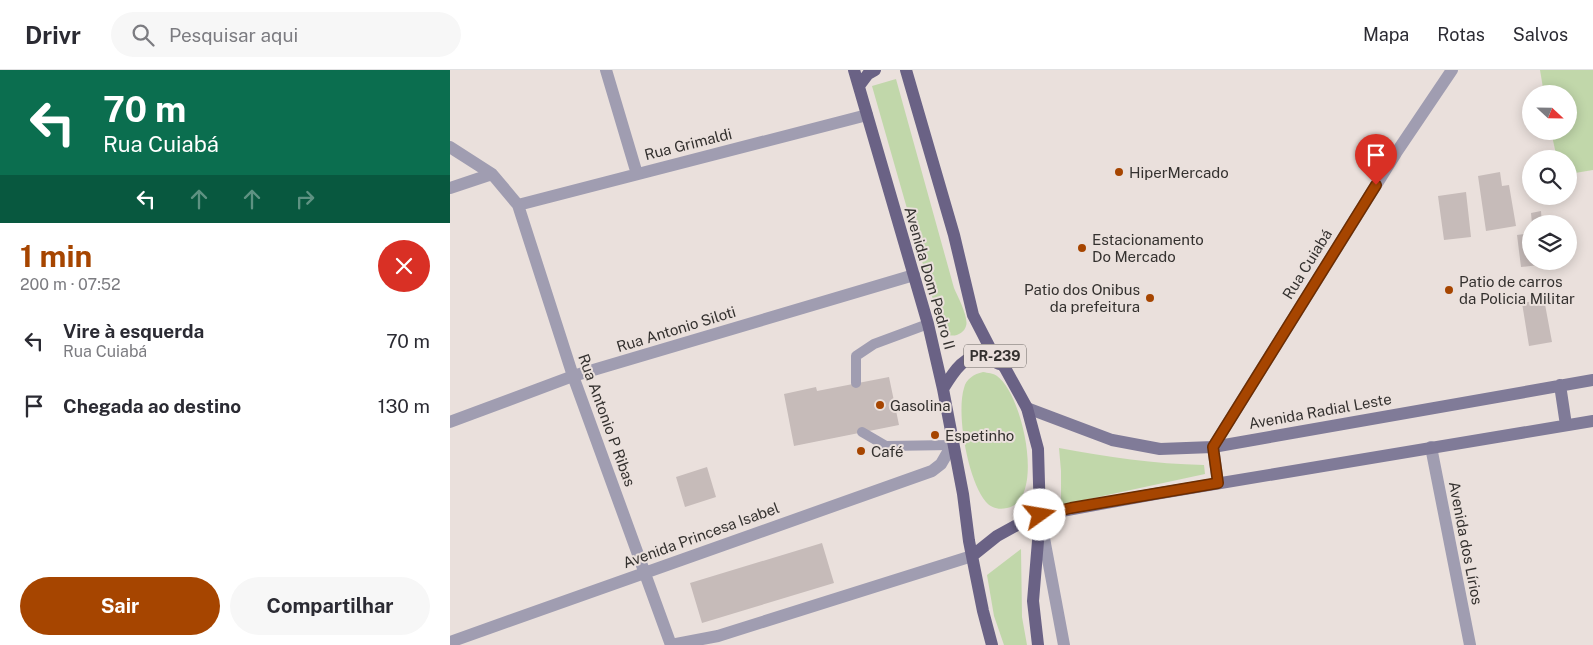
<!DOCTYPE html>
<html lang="pt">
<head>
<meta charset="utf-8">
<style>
  :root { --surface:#fff; --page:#f7f7f7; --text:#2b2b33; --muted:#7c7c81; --line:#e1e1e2; --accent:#a64500 }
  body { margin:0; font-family:"Public Sans",sans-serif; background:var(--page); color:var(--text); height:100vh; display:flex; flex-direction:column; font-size:19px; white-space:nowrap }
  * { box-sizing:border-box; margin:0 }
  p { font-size:16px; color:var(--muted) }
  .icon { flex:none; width:28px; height:28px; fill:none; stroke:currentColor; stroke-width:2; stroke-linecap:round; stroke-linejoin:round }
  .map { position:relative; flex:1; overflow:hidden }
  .details { display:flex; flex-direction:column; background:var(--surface); width:450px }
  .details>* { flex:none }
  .guide { background:#0b6e4f; color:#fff; overflow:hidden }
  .needle { width:32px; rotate:112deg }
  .tools { position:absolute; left:1072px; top:15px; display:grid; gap:10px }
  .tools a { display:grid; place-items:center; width:55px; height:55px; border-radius:50%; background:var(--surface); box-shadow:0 2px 12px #0003; font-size:25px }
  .pin { position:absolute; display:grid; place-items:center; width:42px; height:42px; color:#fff; margin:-51px -21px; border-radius:50% 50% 50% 0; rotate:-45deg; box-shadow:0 0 5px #0007 }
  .pin .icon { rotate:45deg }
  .me { position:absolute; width:55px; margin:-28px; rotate:77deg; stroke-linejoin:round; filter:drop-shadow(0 0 4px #0008) }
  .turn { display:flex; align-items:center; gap:18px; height:105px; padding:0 20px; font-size:22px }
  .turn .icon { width:65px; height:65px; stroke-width:2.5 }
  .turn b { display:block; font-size:35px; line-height:42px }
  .lanes { display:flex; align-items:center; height:48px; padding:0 20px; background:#0003; justify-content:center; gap:25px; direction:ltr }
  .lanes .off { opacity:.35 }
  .round { display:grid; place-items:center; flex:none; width:52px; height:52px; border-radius:26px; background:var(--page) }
  .summary { display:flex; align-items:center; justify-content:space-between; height:85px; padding:0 20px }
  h1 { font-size:30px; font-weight:700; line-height:38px; color:var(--accent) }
  .cta { display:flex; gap:10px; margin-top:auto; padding:10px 20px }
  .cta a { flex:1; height:58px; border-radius:30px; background:var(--accent); color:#fff; font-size:20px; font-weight:700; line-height:58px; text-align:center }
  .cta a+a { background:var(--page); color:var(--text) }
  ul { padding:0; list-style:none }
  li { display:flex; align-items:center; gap:15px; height:65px; padding:0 20px }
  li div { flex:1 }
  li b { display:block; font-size:19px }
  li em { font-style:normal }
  header { display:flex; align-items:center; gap:30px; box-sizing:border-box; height:70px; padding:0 25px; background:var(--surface); border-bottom:1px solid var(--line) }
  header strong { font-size:24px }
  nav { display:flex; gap:28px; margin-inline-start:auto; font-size:18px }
  .search { width:350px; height:45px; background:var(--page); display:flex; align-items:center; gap:12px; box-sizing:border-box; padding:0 18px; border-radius:28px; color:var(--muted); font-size:19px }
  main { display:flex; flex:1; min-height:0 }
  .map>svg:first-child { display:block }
  .green { fill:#c1d7aa }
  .building { fill:#c6bbb9 }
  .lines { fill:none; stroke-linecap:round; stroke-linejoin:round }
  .lane { stroke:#a09db1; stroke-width:10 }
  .street { stroke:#a09db1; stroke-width:12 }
  .secondary { stroke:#807b98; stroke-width:12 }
  .primary { stroke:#6a6285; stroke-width:12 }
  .route-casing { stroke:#6c2d00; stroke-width:12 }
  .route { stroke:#a64500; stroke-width:9 }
  .poi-dot { fill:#a64500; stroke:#eae0dc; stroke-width:2 }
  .labels { text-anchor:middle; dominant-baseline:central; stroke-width:4; stroke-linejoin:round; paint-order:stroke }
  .shield { fill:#eae0dc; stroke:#6b6663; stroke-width:1 }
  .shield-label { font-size:14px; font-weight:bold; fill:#34312f }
  .street-label { font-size:15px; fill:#34312f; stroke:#eae0dc }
  .poi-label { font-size:15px; fill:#34312f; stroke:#eae0dc; text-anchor:start }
</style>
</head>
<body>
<header>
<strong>Drivr</strong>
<div class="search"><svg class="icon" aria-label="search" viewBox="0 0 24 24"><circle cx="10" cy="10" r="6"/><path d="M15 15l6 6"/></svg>Pesquisar aqui</div>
<nav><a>Mapa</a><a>Rotas</a><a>Salvos</a></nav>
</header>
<main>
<section class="details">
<div class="guide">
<div class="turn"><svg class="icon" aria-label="left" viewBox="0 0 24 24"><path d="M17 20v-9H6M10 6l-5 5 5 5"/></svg><div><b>70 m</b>Rua Cuiabá</div></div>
<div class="lanes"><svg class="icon" aria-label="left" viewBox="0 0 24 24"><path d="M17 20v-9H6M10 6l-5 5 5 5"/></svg><svg class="icon off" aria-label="ahead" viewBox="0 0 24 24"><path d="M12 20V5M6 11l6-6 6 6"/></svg><svg class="icon off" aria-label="ahead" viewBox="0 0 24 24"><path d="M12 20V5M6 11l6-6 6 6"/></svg><svg class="icon off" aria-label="right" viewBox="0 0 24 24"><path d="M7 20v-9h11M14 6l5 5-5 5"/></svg></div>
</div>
<div class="summary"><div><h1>1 min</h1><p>200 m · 07:52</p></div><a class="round" style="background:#d93025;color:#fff"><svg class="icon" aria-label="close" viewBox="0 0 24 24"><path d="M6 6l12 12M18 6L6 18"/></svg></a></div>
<ul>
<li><svg class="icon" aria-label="left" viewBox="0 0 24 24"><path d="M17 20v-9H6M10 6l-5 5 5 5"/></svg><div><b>Vire à esquerda</b><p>Rua Cuiabá</p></div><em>70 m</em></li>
<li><svg class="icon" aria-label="arrive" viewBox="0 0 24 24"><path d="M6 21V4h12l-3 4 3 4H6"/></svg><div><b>Chegada ao destino</b></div><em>130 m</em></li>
</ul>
<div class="cta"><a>Sair</a><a>Compartilhar</a></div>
</section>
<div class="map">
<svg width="1143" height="575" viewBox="0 0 1143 575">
  <rect width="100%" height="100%" fill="#eae0dc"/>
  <path class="green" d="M1090,0H1143V100L1119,104V89H1107L1101,61H1119V24H1094Z
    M446,9L504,218C508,227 519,248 516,256C514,264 503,268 497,264C494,262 492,257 490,254L422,16Z
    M533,302C538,303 543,303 547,306C573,324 596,431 557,438C549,440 541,438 536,432C518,411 506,344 514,318C516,309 524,304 533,302Z
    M609,378C657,387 704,394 754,395L755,404L611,435V401Z
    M571,479L572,547L577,575H554L544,546L537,505Z"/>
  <path class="building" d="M1050,102L1052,116L1059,115L1066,156L1036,161L1028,106Z
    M1016,122L1021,167L994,170L988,126Z
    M1091,141L1092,154H1082L1081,143Z
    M1081,163V191H1097L1098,194L1071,197L1067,165Z
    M1094,229L1102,272L1079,276L1072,233Z
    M439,307L449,355L344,376L334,324L366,317L367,321Z
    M257,397L266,427L235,437L226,407Z
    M372,473L384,513L252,553L240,513Z"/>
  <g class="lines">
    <path class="lane" d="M406,313V286L424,274L478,254
      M412,362L436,376L502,375"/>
    <path class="street" d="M156,0L187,104
      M0,77L42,104L68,135L123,306L221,575
      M0,118L42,104
      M68,135L417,45
      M0,352L123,306L464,205
      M981,377L1020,575
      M768,413L763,377L946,83L1002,0
      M591,452L614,575
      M0,572L482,401L491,394L502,375
      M221,575L268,566L522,486"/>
    <path class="secondary" d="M1110,315L1116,355
      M577,338L662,370L710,379L763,377L1143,310
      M590,445L705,424L1143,351"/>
    <path class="primary" d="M404,0L478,254L493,319L513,424L519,471L533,541L542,575
      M456,0L504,165L523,245L541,280L555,298L577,338L588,379L590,447L583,531L588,575
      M409,16L418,4L425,0
      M493,319C502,304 517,279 538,287C542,289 545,292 549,294
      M522,486L547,466L567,455L590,445"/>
  </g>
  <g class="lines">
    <g class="route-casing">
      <path id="route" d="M590,445L621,438L768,413L763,377L926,115"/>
    </g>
    <use href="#route" class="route"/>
  </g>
  <g class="poi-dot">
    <circle cx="669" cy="102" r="5"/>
    <circle cx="632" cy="178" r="5"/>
    <circle cx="999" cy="220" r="5"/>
    <circle cx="700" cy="228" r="5"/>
    <circle cx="430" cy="335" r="5"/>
    <circle cx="485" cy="365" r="5"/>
    <circle cx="411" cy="381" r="5"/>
  </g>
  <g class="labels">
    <rect class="shield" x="514" y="274.5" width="62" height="23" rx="4"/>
    <g class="shield-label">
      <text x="545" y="286">PR-239</text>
    </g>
    <g class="street-label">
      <text transform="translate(238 74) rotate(-14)">Rua Grimaldi</text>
      <text transform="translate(857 194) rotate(-58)">Rua Cuiabá</text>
      <text transform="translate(480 208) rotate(74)">Avenida Dom Pedro II</text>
      <text transform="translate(226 259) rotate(-17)">Rua Antonio Siloti</text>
      <text transform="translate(870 341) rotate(-10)">Avenida Radial Leste</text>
      <text transform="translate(157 350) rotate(70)">Rua Antonio P Ribas</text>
      <text transform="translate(251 465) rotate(-20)">Avenida Princesa Isabel</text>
      <text transform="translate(1016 473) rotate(79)">Avenida dos Lírios</text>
    </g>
    <g class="poi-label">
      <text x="679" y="102">HiperMercado</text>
      <text x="642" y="169">Estacionamento<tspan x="642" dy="17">Do Mercado</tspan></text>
      <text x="1009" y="211">Patio de carros<tspan x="1009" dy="17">da Policia Militar</tspan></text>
      <text x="690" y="219" text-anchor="end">Patio dos Onibus<tspan x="690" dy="17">da prefeitura</tspan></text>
      <text x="440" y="335">Gasolina</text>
      <text x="495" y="365">Espetinho</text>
      <text x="421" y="381">Café</text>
    </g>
  </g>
</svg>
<div class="tools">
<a><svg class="needle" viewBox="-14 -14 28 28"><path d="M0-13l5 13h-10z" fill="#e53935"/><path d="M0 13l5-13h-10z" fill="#7c7c81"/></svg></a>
<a><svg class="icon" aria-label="search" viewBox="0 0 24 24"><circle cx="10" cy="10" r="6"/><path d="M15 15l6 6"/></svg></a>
<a><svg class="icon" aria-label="layers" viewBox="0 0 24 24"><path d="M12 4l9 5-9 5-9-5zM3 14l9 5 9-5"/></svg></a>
</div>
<div class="pin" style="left:926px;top:115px;background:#d93025"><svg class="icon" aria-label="arrive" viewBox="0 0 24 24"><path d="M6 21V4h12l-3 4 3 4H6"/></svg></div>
<svg class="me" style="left:590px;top:445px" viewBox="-20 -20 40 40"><circle r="19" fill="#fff"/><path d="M0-13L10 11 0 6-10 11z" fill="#a64500"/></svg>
</div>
</main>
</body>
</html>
